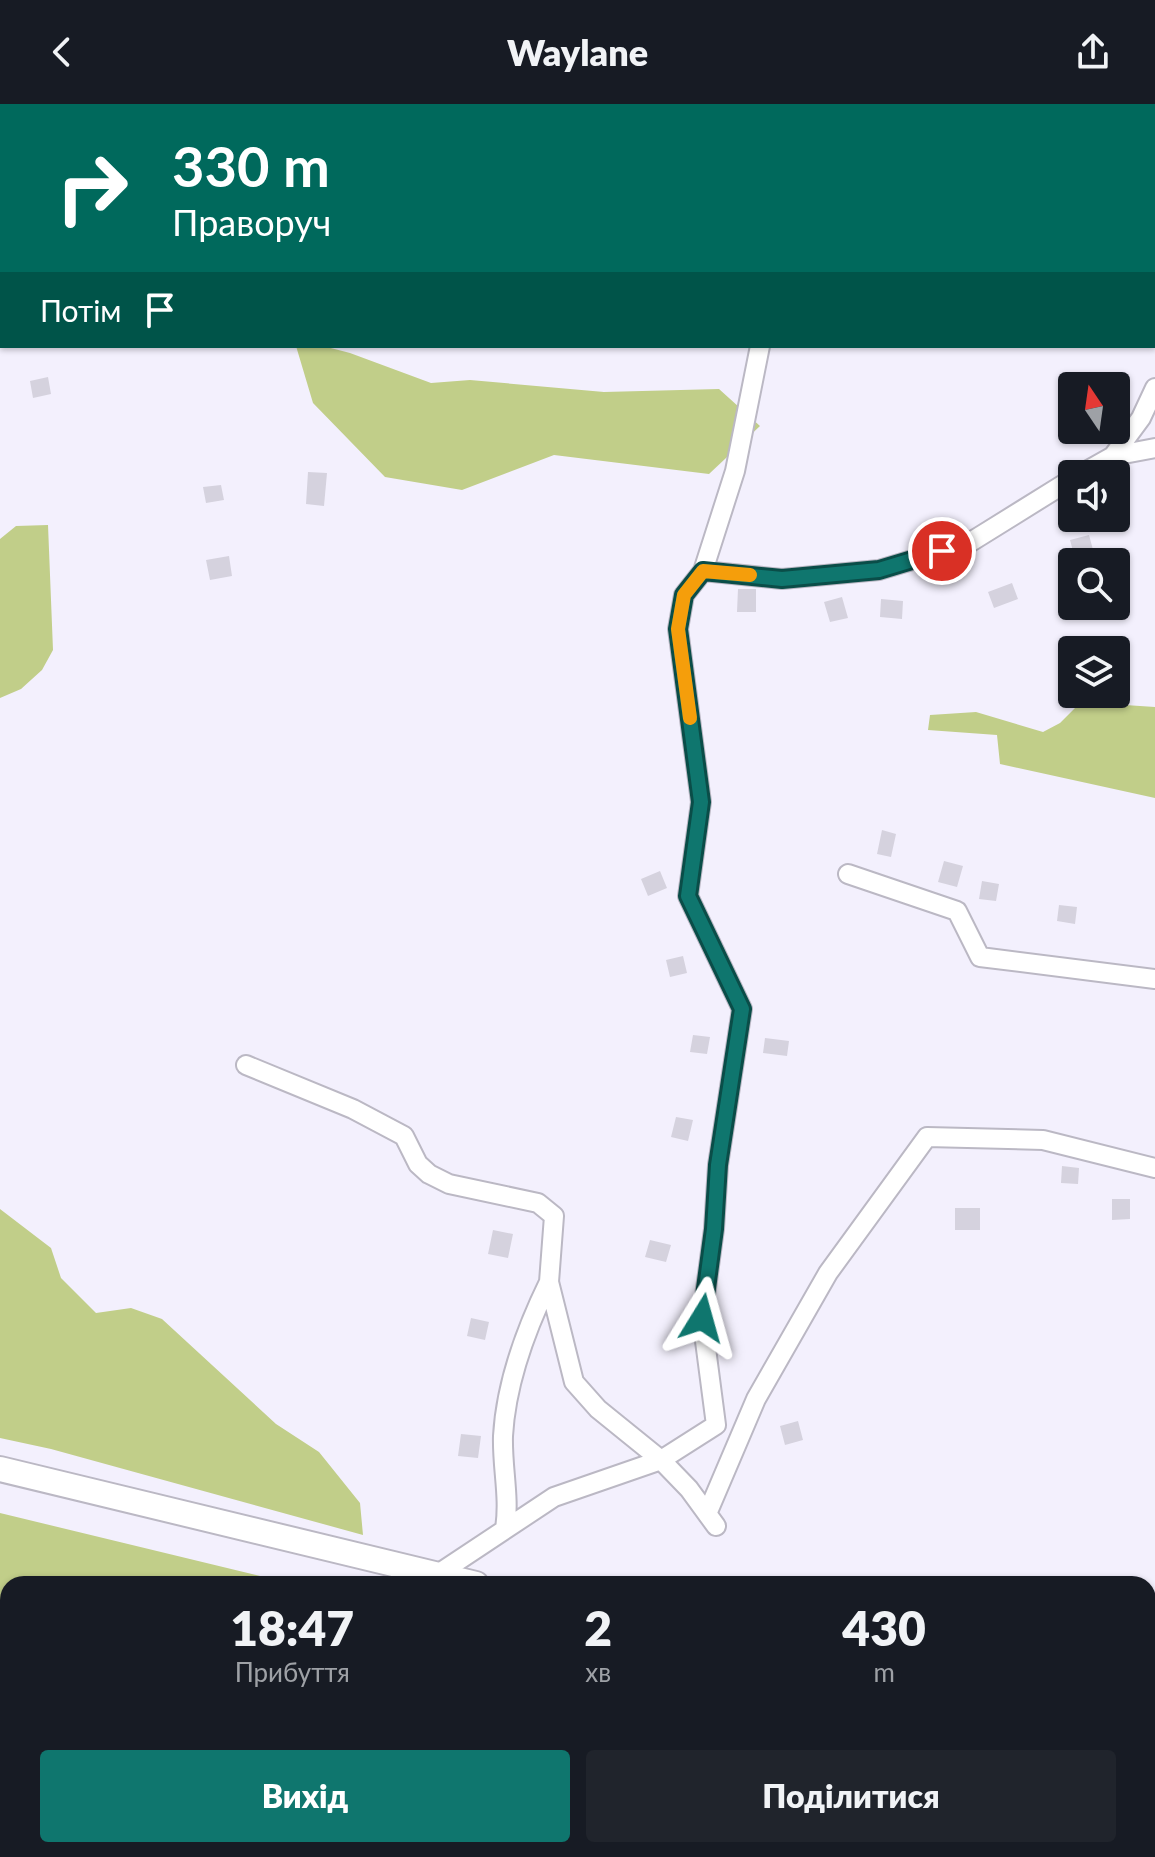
<!DOCTYPE html>
<html lang="uk">
<head>
<meta charset="utf-8">
<style>
  :root { --surface:#171b24; --page:#20242c; --text:#f1f3f6; --muted:#9ea1a6; --accent:#0f766e }
  body { margin:0; font-family:Lato,sans-serif; background:var(--page); color:var(--text); height:100vh; display:flex; flex-direction:column; font-size:30px; white-space:nowrap }
  * { box-sizing:border-box; margin:0 }
  p { font-size:26px; color:var(--muted) }
  .icon { flex:none; width:44px; height:44px; fill:none; stroke:currentColor; stroke-width:2; stroke-linecap:round; stroke-linejoin:round }
  .map { position:relative; flex:1; overflow:hidden }
  .details { position:absolute; left:0px; top:1472px; width:1156px; height:282px; display:flex; flex-direction:column; background:var(--surface); border-radius:24px 24px 0 0; box-shadow:0 2px 6px #0004 }
  .details>* { flex:none }
  .guide { position:absolute; left:0px; top:0px; width:1156px; height:244px; box-shadow:0 2px 6px #0004; background:#00695c; color:#fff; overflow:hidden }
  .needle { width:52px; rotate:347deg }
  .tools { position:absolute; left:1058px; top:268px; display:grid; gap:16px }
  .tools a { display:grid; place-items:center; width:72px; height:72px; border-radius:8px; background:var(--surface); box-shadow:0 2px 6px #0004; font-size:40px }
  .pin { position:absolute; display:grid; place-items:center; width:68px; height:68px; color:#fff; margin:-34px; border:4px solid #fff; border-radius:50%; box-shadow:0 2px 8px #0007 }
  .me { position:absolute; width:88px; margin:-44px; rotate:8deg; stroke-linejoin:round; filter:drop-shadow(0 0 6px #0008) }
  .turn { display:flex; align-items:center; gap:28px; height:168px; padding:0 40px; font-size:36px }
  .turn .icon { width:104px; height:104px; stroke-width:2.5 }
  .turn b { display:block; font-size:56px; line-height:68px }
  .then { display:flex; align-items:center; height:76px; padding:0 40px; background:#0003; gap:16px; font-size:30px }
  .eta { display:flex; justify-content:space-evenly; align-items:center; height:136px; text-align:center }
  .eta b { font-size:48px; font-weight:800; line-height:56px }
  .cta { display:flex; gap:16px; margin-top:auto; padding:16px 40px }
  .cta a { flex:1; height:92px; border-radius:8px; background:var(--accent); color:#fff; font-size:32px; font-weight:800; line-height:92px; text-align:center }
  .cta a+a { background:var(--page); color:var(--text) }
  header { display:flex; justify-content:space-between; align-items:center; height:104px; padding:0 40px; background:var(--surface); font-size:36px; font-weight:800 }
  .map>svg:first-child { display:block }
  .green { fill:#c1ce89 }
  .building { fill:#d5d2de }
  .lines { fill:none; stroke-linecap:round; stroke-linejoin:round }
  .minor-casing { stroke:#bbb8c4; stroke-width:22 }
  .tertiary-casing { stroke:#bbb8c4; stroke-width:28 }
  .minor { stroke:#fff; stroke-width:18 }
  .tertiary { stroke:#fff; stroke-width:24 }
  .route-casing { stroke:#0a4d48; stroke-width:20 }
  .route { stroke:#0f766e; stroke-width:14 }
  .slow { stroke:#f59e0b; stroke-width:14 }
</style>
</head>
<body>
<header><svg class="icon" aria-label="back" viewBox="0 0 24 24"><path d="M15 5l-7 7 7 7"/></svg>Waylane<svg class="icon" aria-label="share" viewBox="0 0 24 24"><path d="M12 15V3M7 8l5-5 5 5M5 13v7h14v-7"/></svg></header>
<div class="map">
<svg width="1155" height="1753" viewBox="0 0 1155 1753">
  <rect width="100%" height="100%" fill="#f3f0fd"/>
  <path class="green" d="M386,0H698L696,2Z
    M296,242H323L350,249L431,279L470,276L604,288L719,285L760,322L709,370L554,351L462,386L385,373L313,299Z
    M48,421L53,546L42,566L21,585L0,594V435L16,422Z
    M1110,600L1155,603V694L1000,660L997,631L928,626L930,611L976,608L1043,628L1060,619L1075,604Z
    M0,1105L51,1144L61,1174L96,1209L131,1204L162,1215L276,1320L319,1348L360,1399L363,1431L51,1345L0,1334Z
    M0,1409L293,1480H8V1746H1148V1615L1155,1613V1753H0Z"/>
  <path class="building" d="M48,273L51,290L33,294L30,277Z
    M308,368L327,369L324,402L306,400Z
    M221,381L224,396L206,399L203,383Z
    M1089,431L1095,453L1076,458L1070,436Z
    M229,452L232,472L210,476L206,456Z
    M1012,479L1018,495L994,504L988,488Z
    M738,485H756V508H737Z
    M842,493L848,514L830,518L824,498Z
    M881,495L903,497L902,515L880,513Z
    M882,726L896,730L891,753L877,750Z
    M944,757L963,762L957,783L938,778Z
    M660,767L667,784L648,792L641,775Z
    M982,777L999,780L996,797L979,795Z
    M1059,801L1077,803L1075,820L1057,817Z
    M683,852L687,869L670,873L666,856Z
    M693,931L710,933L707,950L690,948Z
    M765,934L789,937L787,952L763,949Z
    M676,1013L693,1016L688,1037L671,1033Z
    M1062,1062L1079,1064L1078,1080L1061,1079Z
    M1112,1095H1130V1115L1112,1116Z
    M955,1104H980V1126H955Z
    M493,1126L513,1130L508,1154L488,1150Z
    M650,1136L671,1141L666,1158L645,1153Z
    M471,1214L489,1218L485,1236L467,1232Z
    M798,1317L803,1336L785,1341L780,1322Z
    M461,1330L481,1332L478,1354L458,1352Z"/>
  <g class="lines">
    <g class="minor-casing">
      <path id="minor" d="M1144,0V2
        M739,2L743,0
        M857,2L859,0
        M1154,89L1155,83
        M0,106L2,107
        M1154,220L1155,225
        M0,222H2
        M1113,352L1141,314L1155,284
        M1081,370L1113,352L1155,344
        M703,467L735,367L760,242
        M848,770L957,807L980,853L1155,875
        M246,961L353,1005L404,1032L418,1060L429,1070L449,1080L538,1099L554,1112L549,1178L574,1278L598,1305L661,1356L689,1385L716,1422
        M707,1410L756,1295L828,1169L927,1033L1043,1036L1155,1064
        M505,1425C510,1393 502,1364 503,1332C506,1279 526,1225 549,1178
        M438,1470L554,1393L661,1356L716,1321L702,1214L714,1125L718,1061L742,905L688,792L701,698L678,525L684,491L703,467L782,475L879,466L969,439L1072,375"/>
    </g>
    <g class="tertiary-casing">
      <path id="tertiary" d="M0,1365L476,1480
        M1148,1572L1155,1570"/>
    </g>
    <use href="#minor" class="minor"/>
    <use href="#tertiary" class="tertiary"/>
  </g>
  <g class="lines">
    <g class="route-casing">
      <path id="route" d="M702,1214L714,1125L718,1061L742,905L688,792L701,698L678,525L684,491L703,467L782,475L879,466L942,447"/>
    </g>
    <use href="#route" class="route"/>
    <path class="slow" d="M690,614L678,525L684,491L703,467L750,471"/>
  </g>
</svg>
<div class="tools">
<a><svg class="needle" viewBox="-14 -14 28 28"><path d="M0-13l5 13h-10z" fill="#e53935"/><path d="M0 13l5-13h-10z" fill="#9ea1a6"/></svg></a>
<a><svg class="icon" aria-label="sound" viewBox="0 0 24 24"><path d="M4 9h4l5-4v14l-5-4H4zM17 9q2 3 0 6"/></svg></a>
<a><svg class="icon" aria-label="search" viewBox="0 0 24 24"><circle cx="10" cy="10" r="6"/><path d="M15 15l6 6"/></svg></a>
<a><svg class="icon" aria-label="layers" viewBox="0 0 24 24"><path d="M12 4l9 5-9 5-9-5zM3 14l9 5 9-5"/></svg></a>
</div>
<div class="pin" style="left:942px;top:447px;background:#d93025"><svg class="icon" aria-label="arrive" viewBox="0 0 24 24"><path d="M6 21V4h12l-3 4 3 4H6"/></svg></div>
<svg class="me" style="left:702px;top:1214px" viewBox="-20 -20 40 40"><path d="M0-17L14 15 0 8-14 15z" fill="#0f766e" stroke="#fff" stroke-width="4"/></svg>
<div class="guide">
<div class="turn"><svg class="icon" aria-label="right" viewBox="0 0 24 24"><path d="M7 20v-9h11M14 6l5 5-5 5"/></svg><div><b>330 m</b>Праворуч</div></div>
<div class="then">Потім<svg class="icon" aria-label="arrive" viewBox="0 0 24 24"><path d="M6 21V4h12l-3 4 3 4H6"/></svg></div>
</div>
<section class="details">
<div class="eta">
<div><b>18:47</b><p>Прибуття</p></div>
<div><b>2</b><p>хв</p></div>
<div><b>430</b><p>m</p></div>
</div>
<div class="cta"><a>Вихід</a><a>Поділитися</a></div>
</section>
</div>
</body>
</html>
